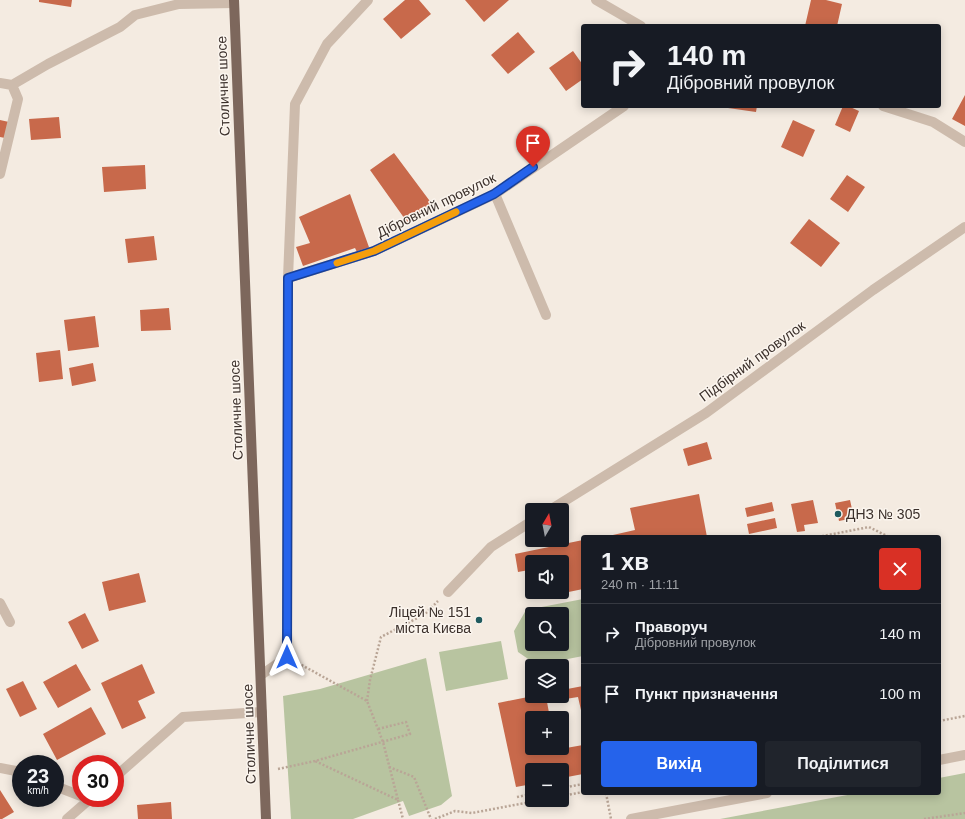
<!DOCTYPE html>
<html lang="uk">
<head>
<meta charset="utf-8">
<style>
  :root { --surface:#171b24; --page:#20242c; --text:#f1f3f6; --muted:#9ea1a6; --line:#363941; --accent:#2563eb }
  body { margin:0; font-family:Arial,sans-serif; background:var(--page); color:var(--text); height:100vh; display:flex; flex-direction:column; font-size:15px; white-space:nowrap }
  * { box-sizing:border-box; margin:0 }
  p { font-size:13px; color:var(--muted) }
  .icon { flex:none; width:22px; height:22px; fill:none; stroke:currentColor; stroke-width:2; stroke-linecap:round; stroke-linejoin:round }
  .map { position:relative; flex:1; overflow:hidden }
  .panel { position:absolute; left:581px; top:535px; width:360px; height:260px; display:flex; flex-direction:column; background:var(--surface); border-radius:4px; box-shadow:0 2px 10px #0003 }
  .panel>* { flex:none }
  .guide { position:absolute; left:581px; top:24px; width:360px; height:84px; border-radius:4px; box-shadow:0 2px 10px #0003; background:#171b24; color:var(--text); overflow:hidden }
  .needle { width:26px; rotate:10deg }
  .buttons { position:absolute; left:525px; top:503px; display:grid; gap:8px }
  .buttons a { display:grid; place-items:center; width:44px; height:44px; border-radius:4px; background:var(--surface); box-shadow:0 2px 10px #0003; font-size:20px }
  .speed { position:absolute; left:12px; top:755px; display:flex; gap:8px; font-size:20px; font-weight:700; text-align:center }
  .speed>* { display:grid; place-content:center; width:52px; height:52px; border-radius:50%; background:var(--surface); box-shadow:0 2px 10px #0003; line-height:1 }
  .speed small { font-size:10px; font-weight:400 }
  .speed .limit { border:6px solid #d22; background:#fff; color:#111 }
  .pin { position:absolute; display:grid; place-items:center; width:34px; height:34px; color:#fff; margin:-41px -17px; border-radius:50% 50% 50% 0; rotate:-45deg; box-shadow:0 0 4px #0007 }
  .pin .icon { rotate:45deg }
  .me { position:absolute; width:44px; margin:-22px; rotate:0deg; stroke-linejoin:round; filter:drop-shadow(0 0 3px #0008) }
  .turn { display:flex; align-items:center; gap:14px; height:84px; padding:0 20px; font-size:18px }
  .turn .icon { width:52px; height:52px; stroke-width:2.5 }
  .turn b { display:block; font-size:28px; line-height:34px }
  .round { display:grid; place-items:center; flex:none; width:42px; height:42px; border-radius:4px; background:var(--page) }
  .head { display:flex; align-items:center; justify-content:space-between; height:68px; padding:0 20px }
  h1 { font-size:24px; font-weight:600; line-height:30px }
  .action { display:flex; gap:8px; margin-top:auto; padding:8px 20px }
  .action a { flex:1; height:46px; border-radius:4px; background:var(--accent); color:#fff; font-size:16px; font-weight:600; line-height:46px; text-align:center }
  .action a+a { background:var(--page); color:var(--text) }
  ul { padding:0; list-style:none }
  li { display:flex; align-items:center; gap:12px; height:60px; padding:0 20px; border-top:1px solid var(--line) }
  li div { flex:1 }
  li b { display:block; font-size:15px }
  li em { font-style:normal }
  .map>svg:first-child { display:block }
  .green { fill:#b8c4a0; fill-rule:evenodd }
  .building { fill:#c8694b }
  .lines { fill:none; stroke-linecap:round; stroke-linejoin:round }
  .path { stroke:#b9a596; stroke-width:2.5; stroke-dasharray:2 2; stroke-linecap:butt }
  .minor { stroke:#cdbbac; stroke-width:10 }
  .major { stroke:#7d675c; stroke-width:10 }
  .route-casing { stroke:#184099; stroke-width:10 }
  .route { stroke:#2563eb; stroke-width:7 }
  .slow { stroke:#f59e0b; stroke-width:7 }
  .poi-dot { fill:#1f5a5e; stroke:#fbf5ee; stroke-width:1.5 }
  .labels { text-anchor:middle; dominant-baseline:central; stroke-width:3; stroke-linejoin:round; paint-order:stroke }
  .street-label { font-size:14px; fill:#3b302b; stroke:#fbf5ee }
  .poi-label { font-size:14px; fill:#3b302b; stroke:#fbf5ee; text-anchor:start }
</style>
</head>
<body>
<div class="map">
<svg width="965" height="819" viewBox="0 0 965 819">
  <rect width="100%" height="100%" fill="#f4ebe1"/>
  <path class="green" d="M583,599V656L537,665L518,652L514,631L526,610ZM532,614H562V644H532Z
    M501,641L508,679L446,691L439,652Z
    M426,658L452,796L441,805L409,816L403,801L353,819H291L283,696L320,689Z
    M965,773V819H720L858,793H939V778Z"/>
  <path class="building" d="M39,0H72L71,7L39,2Z
    M405,0H419L431,14L401,39L383,19Z
    M465,0H509L484,22Z
    M811,0H826L842,4L837,26H805Z
    M518,32L535,52L508,74L491,55Z
    M573,51L583,65V79L566,91L549,68Z
    M965,95V126L952,119Z
    M721,106H757L756,112L721,107Z
    M843,106H848L859,111L850,132L835,125Z
    M59,117L61,138L31,140L29,119Z
    M0,120L9,122L5,138L0,137Z
    M793,120L815,130L803,157L781,147Z
    M394,153L432,204L407,222L370,170Z
    M145,165L146,189L104,192L102,167Z
    M847,175L865,187L848,212L830,199Z
    M350,194L370,250L358,254L355,248L303,266L296,247L310,243L299,217Z
    M809,219L840,243L821,267L790,243Z
    M154,236L157,260L128,263L125,239Z
    M169,308L171,330L141,331L140,310Z
    M95,316L99,347L68,351L64,320Z
    M60,350L63,379L39,382L36,353Z
    M93,363L96,381L72,386L69,368Z
    M707,442L712,459L688,466L683,449Z
    M699,494L707,537H604L635,530L630,508Z
    M813,500L818,523L804,525L805,531L797,532L791,504Z
    M850,500L854,518L839,521L835,503Z
    M772,502L774,511L747,517L745,508Z
    M775,518L777,528L749,534L747,524Z
    M583,540V589L535,599L534,592H562V562H532L531,580L529,570L518,572L515,554Z
    M139,573L146,602L109,611L102,582Z
    M85,613L99,641L82,649L68,622Z
    M76,664L91,690L58,708L43,682Z
    M142,664L155,693L138,701L146,718L122,729L101,683Z
    M23,681L37,709L20,717L6,689Z
    M583,686V719L578,697L547,702L550,718H532V748H537L538,753L583,745V774L562,778V770H532V784L516,787L498,703L533,696H562V690Z
    M91,707L106,734L57,760L43,734Z
    M0,790L14,812L2,819H0Z
    M171,802L172,819H138L137,805Z"/>
  <g class="lines">
    <path class="path" d="M818,537L869,527L889,537
      M298,663L367,701L383,742L398,800L315,761
      M367,701L370,680L381,637L425,614L438,601
      M939,721L965,716
      M389,767L414,777L431,819
      M278,769L315,761L410,734L406,722L378,729
      M562,788L583,784
      M606,793L611,819
      M562,796L583,792
      M517,797L532,794
      M398,800L403,819
      M435,819L455,811L472,813L541,800
      M924,819L965,813"/>
    <path class="minor" d="M596,0L641,26
      M0,83L12,85L48,64L120,27L135,15L179,4L234,3
      M883,106L933,122L965,142
      M0,174L18,99L12,85
      M495,194L546,315
      M288,278L374,251L495,194L624,106
      M550,510L706,413L873,290L965,227
      M448,592L491,547L532,521
      M0,603L10,622
      M261,675L287,657L288,278L295,104L327,44L368,0
      M939,760L965,755
      M0,768L21,772
      M115,777L183,717L262,712
      M55,786L81,796
      M67,819L91,798
      M631,819L767,793"/>
    <path class="major" d="M234,0L266,819"/>
  </g>
  <g class="lines">
    <g class="route-casing">
      <path id="route" d="M287,657L288,278L374,251L494,194L533,167"/>
    </g>
    <use href="#route" class="route"/>
    <path class="slow" d="M337,263L374,251L456,212"/>
  </g>
  <g class="poi-dot">
    <circle cx="838" cy="514" r="4"/>
    <circle cx="479" cy="620" r="4"/>
  </g>
  <g class="labels">
    <g class="street-label">
      <text transform="translate(223 86) rotate(-92)">Столичне шосе</text>
      <text transform="translate(436 205) rotate(-26)">Дібровний провулок</text>
      <text transform="translate(752 361) rotate(-36)">Підбірний провулок</text>
      <text transform="translate(236 410) rotate(-92)">Столичне шосе</text>
      <text transform="translate(249 734) rotate(-92)">Столичне шосе</text>
    </g>
    <g class="poi-label">
      <text x="846" y="514">ДНЗ № 305</text>
      <text x="471" y="612" text-anchor="end">Ліцей № 151<tspan x="471" dy="16">міста Києва</tspan></text>
    </g>
  </g>
</svg>
<div class="buttons">
<a><svg class="needle" viewBox="-14 -14 28 28"><path d="M0-13l5 13h-10z" fill="#e53935"/><path d="M0 13l5-13h-10z" fill="#9ea1a6"/></svg></a>
<a><svg class="icon" aria-label="sound" viewBox="0 0 24 24"><path d="M4 9h4l5-4v14l-5-4H4zM17 9q2 3 0 6"/></svg></a>
<a><svg class="icon" aria-label="search" viewBox="0 0 24 24"><circle cx="10" cy="10" r="6"/><path d="M15 15l6 6"/></svg></a>
<a><svg class="icon" aria-label="layers" viewBox="0 0 24 24"><path d="M12 4l9 5-9 5-9-5zM3 14l9 5 9-5"/></svg></a>
<a>+</a>
<a>−</a>
</div>
<div class="speed"><div>23<small>km/h</small></div><div class="limit">30</div></div>
<div class="pin" style="left:533px;top:167px;background:#d93025"><svg class="icon" aria-label="arrive" viewBox="0 0 24 24"><path d="M6 21V4h12l-3 4 3 4H6"/></svg></div>
<svg class="me" style="left:287px;top:657px" viewBox="-20 -20 40 40"><path d="M0-17L14 15 0 8-14 15z" fill="#2563eb" stroke="#fff" stroke-width="4"/></svg>
<div class="guide">
<div class="turn"><svg class="icon" aria-label="right" viewBox="0 0 24 24"><path d="M7 20v-9h11M14 6l5 5-5 5"/></svg><div><b>140 m</b>Дібровний провулок</div></div>
</div>
<section class="panel">
<div class="head"><div><h1>1 хв</h1><p>240 m · 11:11</p></div><a class="round" style="background:#d93025;color:#fff"><svg class="icon" aria-label="close" viewBox="0 0 24 24"><path d="M6 6l12 12M18 6L6 18"/></svg></a></div>
<ul>
<li><svg class="icon" aria-label="right" viewBox="0 0 24 24"><path d="M7 20v-9h11M14 6l5 5-5 5"/></svg><div><b>Праворуч</b><p>Дібровний провулок</p></div><em>140 m</em></li>
<li><svg class="icon" aria-label="arrive" viewBox="0 0 24 24"><path d="M6 21V4h12l-3 4 3 4H6"/></svg><div><b>Пункт призначення</b></div><em>100 m</em></li>
</ul>
<div class="action"><a>Вихід</a><a>Поділитися</a></div>
</section>
</div>
</body>
</html>
